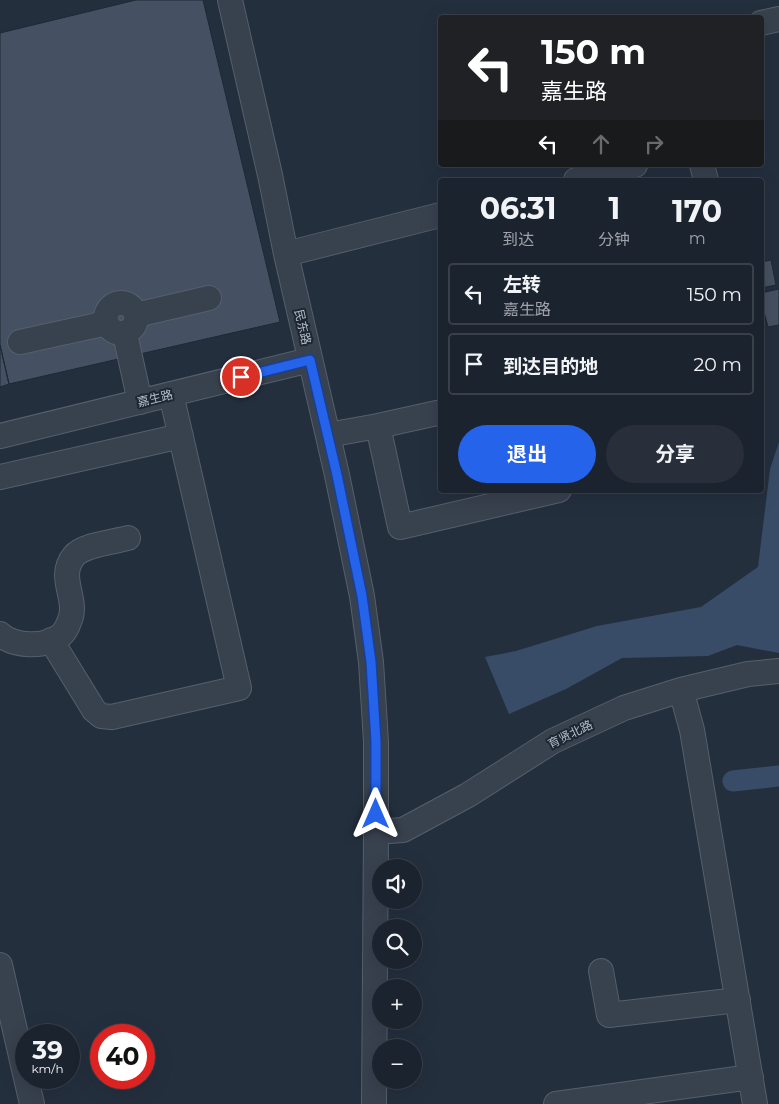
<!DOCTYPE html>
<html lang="zh">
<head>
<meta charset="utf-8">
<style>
  :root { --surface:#1b232e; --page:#282f3a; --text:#f1f3f6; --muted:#a0a4aa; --line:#39404a; --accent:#2563eb }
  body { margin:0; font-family:Montserrat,"Noto Sans SC",sans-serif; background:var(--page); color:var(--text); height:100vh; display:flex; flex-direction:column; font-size:19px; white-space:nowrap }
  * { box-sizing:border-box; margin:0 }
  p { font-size:16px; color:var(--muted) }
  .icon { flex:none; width:28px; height:28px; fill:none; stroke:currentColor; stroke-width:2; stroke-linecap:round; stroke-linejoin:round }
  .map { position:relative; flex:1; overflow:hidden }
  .drawer { position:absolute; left:438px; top:178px; width:326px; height:315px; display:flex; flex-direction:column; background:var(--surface); border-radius:5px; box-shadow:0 5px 20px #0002,0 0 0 1px var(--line) }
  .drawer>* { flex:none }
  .guide { position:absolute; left:438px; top:15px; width:326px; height:152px; border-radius:5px; box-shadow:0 5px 20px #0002,0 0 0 1px var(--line); background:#202124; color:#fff; overflow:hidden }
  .fabs { position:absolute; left:372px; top:859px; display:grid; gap:10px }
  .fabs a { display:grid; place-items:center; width:50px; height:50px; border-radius:50%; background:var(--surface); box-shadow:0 5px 20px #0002,0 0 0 1px var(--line); font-size:25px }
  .speed { position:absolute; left:15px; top:1024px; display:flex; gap:10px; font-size:25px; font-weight:700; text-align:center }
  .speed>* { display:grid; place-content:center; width:65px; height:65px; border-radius:50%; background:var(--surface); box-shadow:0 5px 20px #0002,0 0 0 1px var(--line); line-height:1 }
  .speed small { font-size:12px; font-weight:400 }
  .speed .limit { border:8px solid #d22; background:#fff; color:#111 }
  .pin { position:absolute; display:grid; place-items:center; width:42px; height:42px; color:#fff; margin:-21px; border:2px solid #fff; border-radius:50%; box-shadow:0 1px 5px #0007 }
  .me { position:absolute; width:55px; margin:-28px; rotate:0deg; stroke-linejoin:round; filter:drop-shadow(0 0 4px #0008) }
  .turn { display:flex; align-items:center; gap:18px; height:105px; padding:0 20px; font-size:22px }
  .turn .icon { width:65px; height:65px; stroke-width:2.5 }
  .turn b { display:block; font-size:35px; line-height:42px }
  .lanes { display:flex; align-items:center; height:48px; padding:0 20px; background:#0003; justify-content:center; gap:25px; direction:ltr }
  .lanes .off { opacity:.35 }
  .eta { display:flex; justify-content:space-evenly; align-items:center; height:85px; text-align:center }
  .eta b { font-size:30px; font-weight:700; line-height:35px }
  .button { display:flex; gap:10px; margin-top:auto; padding:10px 20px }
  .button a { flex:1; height:58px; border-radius:30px; background:var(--accent); color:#fff; font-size:20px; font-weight:700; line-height:58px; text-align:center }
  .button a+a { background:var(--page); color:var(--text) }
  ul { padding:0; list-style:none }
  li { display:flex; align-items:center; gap:15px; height:62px; margin:0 10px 8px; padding:0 10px; border:2px solid var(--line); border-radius:5px }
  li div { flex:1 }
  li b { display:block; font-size:19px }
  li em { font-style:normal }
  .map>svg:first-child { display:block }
  .water { fill:#394c67 }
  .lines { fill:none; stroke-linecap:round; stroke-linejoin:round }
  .canal { stroke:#394c67; stroke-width:21 }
  .building { fill:#455162; stroke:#1f2835 }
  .minor-casing { stroke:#565f6c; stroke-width:26 }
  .minor { stroke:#38414e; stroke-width:24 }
  .route-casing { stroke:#184099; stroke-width:12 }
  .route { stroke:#2563eb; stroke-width:9 }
  .labels { text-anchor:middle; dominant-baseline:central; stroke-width:4; stroke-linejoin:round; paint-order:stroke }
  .street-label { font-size:12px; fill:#b4bcc9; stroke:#1d2633 }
</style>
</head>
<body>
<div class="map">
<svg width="779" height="1104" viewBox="0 0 779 1104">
  <rect width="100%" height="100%" fill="#242f3e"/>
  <path class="water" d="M779,442V653L737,645L708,656L622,658L566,689L509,714L485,657L516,651L597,626L701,607L758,567L770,469Z"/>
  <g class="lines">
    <path class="canal" d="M733,781L779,776"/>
  </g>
  <path class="building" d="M136,0H203L280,322L9,384L0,345V33Z
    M771,260L776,285L761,288V262Z
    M779,289V325L768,327L761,300V293Z
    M0,345L9,384L0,387Z"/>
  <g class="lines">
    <g class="minor-casing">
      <path id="minor" d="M230,0L270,175L286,254L337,475L362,596L371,662L376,742V832L374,1104
        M761,23L779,19
        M702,165L706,180
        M576,180L635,165
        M286,254L440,215
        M106 318a15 15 0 1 1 30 0a15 15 0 1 1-30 0Z
        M136,315L209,298
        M125,334L140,402
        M20,342L107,323
        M378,426L400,527L559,490
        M328,435L378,426L437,413
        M0,436L310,360
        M0,477L181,436
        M0,634C14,647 46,648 61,635C64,633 68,626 69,622C80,600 56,578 74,556C83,545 113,542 128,538
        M51,640L94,710L101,716L112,717L239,688L171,394
        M681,690L692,730L755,1104
        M376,832L403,830L468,795L553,741L624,708L681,690L748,674L779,671
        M0,965L32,1104
        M601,971L609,1015L738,1000
        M556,1104L751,1077"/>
    </g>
    <use href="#minor" class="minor"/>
  </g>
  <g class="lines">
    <g class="route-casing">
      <path id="route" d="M241,377L310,360L337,475L362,596L371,662L376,742V814"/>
    </g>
    <use href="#route" class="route"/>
  </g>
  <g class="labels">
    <g class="street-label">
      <text transform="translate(303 327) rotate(77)">民东路</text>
      <text transform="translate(155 398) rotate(-14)">嘉生路</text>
      <text transform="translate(570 734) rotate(-26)">育贤北路</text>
    </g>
  </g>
</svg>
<div class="fabs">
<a><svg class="icon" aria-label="sound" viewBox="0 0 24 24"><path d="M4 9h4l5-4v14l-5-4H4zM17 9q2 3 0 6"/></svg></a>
<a><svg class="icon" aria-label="search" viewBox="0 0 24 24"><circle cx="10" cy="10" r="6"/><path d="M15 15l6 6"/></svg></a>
<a>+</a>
<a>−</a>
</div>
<div class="speed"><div>39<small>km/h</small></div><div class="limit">40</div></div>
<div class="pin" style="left:241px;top:377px;background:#d93025"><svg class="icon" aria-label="arrive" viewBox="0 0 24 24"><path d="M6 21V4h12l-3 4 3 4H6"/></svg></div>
<svg class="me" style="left:376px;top:814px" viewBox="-20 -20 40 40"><path d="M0-17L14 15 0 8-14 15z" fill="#2563eb" stroke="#fff" stroke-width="4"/></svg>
<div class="guide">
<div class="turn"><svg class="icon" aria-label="left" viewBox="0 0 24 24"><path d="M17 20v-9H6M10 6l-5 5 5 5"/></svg><div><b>150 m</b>嘉生路</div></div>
<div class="lanes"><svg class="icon" aria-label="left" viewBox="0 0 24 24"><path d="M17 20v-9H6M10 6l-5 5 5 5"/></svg><svg class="icon off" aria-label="ahead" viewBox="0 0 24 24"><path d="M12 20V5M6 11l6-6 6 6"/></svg><svg class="icon off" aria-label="right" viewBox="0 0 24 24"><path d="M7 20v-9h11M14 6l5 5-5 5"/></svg></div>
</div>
<section class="drawer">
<div class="eta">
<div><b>06:31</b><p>到达</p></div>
<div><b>1</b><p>分钟</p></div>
<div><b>170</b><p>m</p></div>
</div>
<ul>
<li><svg class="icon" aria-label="left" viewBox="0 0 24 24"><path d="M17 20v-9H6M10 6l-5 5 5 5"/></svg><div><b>左转</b><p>嘉生路</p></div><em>150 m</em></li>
<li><svg class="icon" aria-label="arrive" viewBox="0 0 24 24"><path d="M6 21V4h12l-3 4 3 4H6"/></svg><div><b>到达目的地</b></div><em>20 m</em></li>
</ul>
<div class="button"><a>退出</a><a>分享</a></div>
</section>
</div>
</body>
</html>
